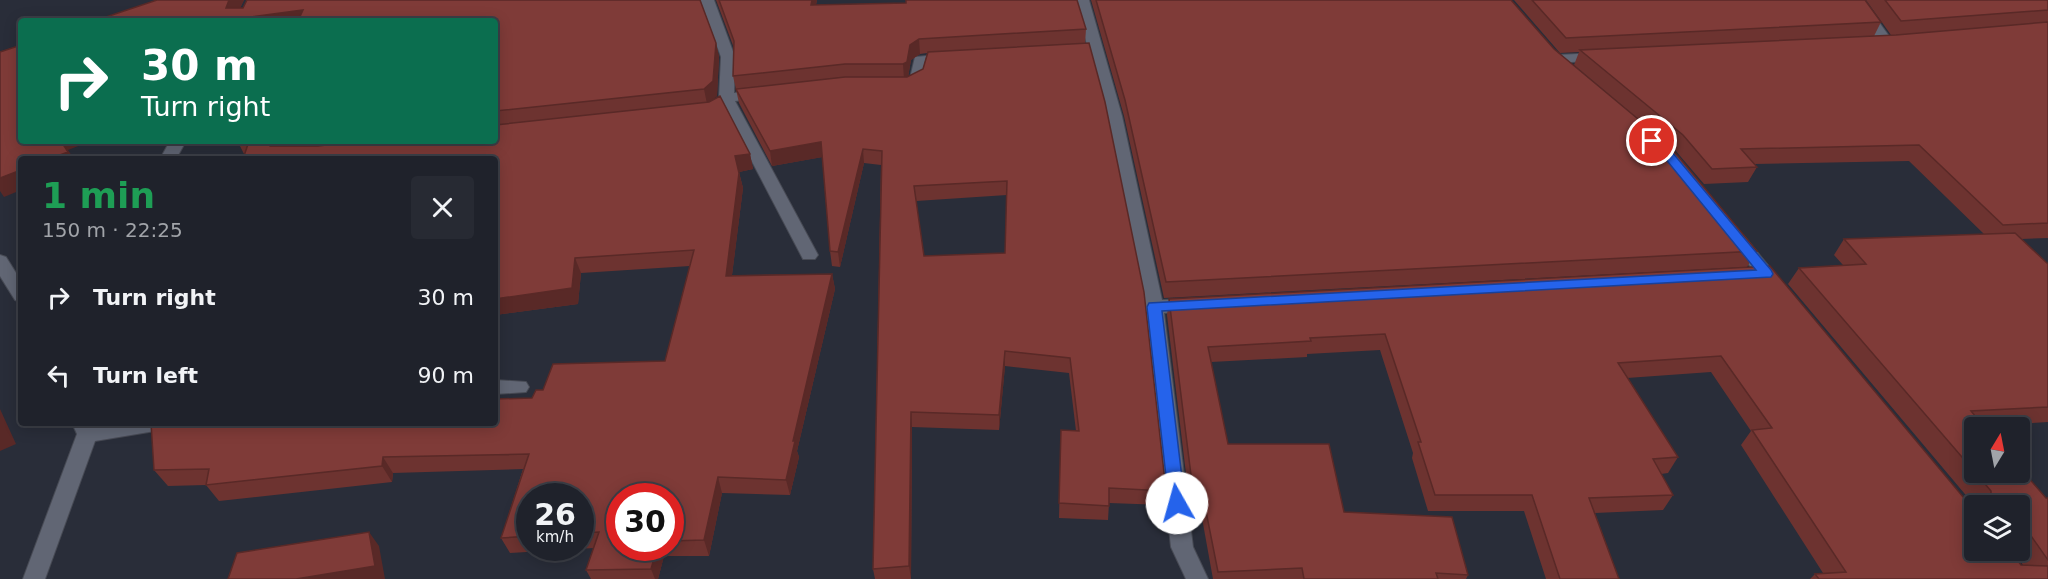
<!DOCTYPE html>
<html lang="en">
<head>
<meta charset="utf-8">
<style>
  :root { --surface:#1f222b; --page:#272a33; --text:#f1f3f6; --muted:#a1a4a9; --line:#3c3f47 }
  body { margin:0; font-family:"DejaVu Sans",sans-serif; background:var(--page); color:var(--text); height:100vh; display:flex; flex-direction:column; font-size:22px; white-space:nowrap }
  * { box-sizing:border-box; margin:0 }
  p { font-size:20px; color:var(--muted) }
  .icon { flex:none; width:33px; height:33px; fill:none; stroke:currentColor; stroke-width:2; stroke-linecap:round; stroke-linejoin:round }
  .map { position:relative; flex:1; overflow:hidden }
  .sheet { position:absolute; left:18px; top:156px; width:480px; height:270px; display:flex; flex-direction:column; background:var(--surface); border-radius:6px; box-shadow:0 3px 15px #0003,0 0 0 2px var(--line) }
  .sheet>* { flex:none }
  .top-card { position:absolute; left:18px; top:18px; width:480px; height:126px; border-radius:6px; box-shadow:0 3px 15px #0003,0 0 0 2px var(--line); background:#0b6e4f; color:#fff; overflow:hidden }
  .needle { width:39px; rotate:10deg }
  .buttons { position:absolute; left:1964px; top:417px; display:grid; gap:12px }
  .buttons a { display:grid; place-items:center; width:66px; height:66px; border-radius:6px; background:var(--surface); box-shadow:0 3px 15px #0003,0 0 0 2px var(--line); font-size:30px }
  .speed { position:absolute; left:516px; top:483px; display:flex; gap:12px; font-size:30px; font-weight:700; text-align:center }
  .speed>* { display:grid; place-content:center; width:78px; height:78px; border-radius:50%; background:var(--surface); box-shadow:0 3px 15px #0003,0 0 0 2px var(--line); line-height:1 }
  .speed small { font-size:15px; font-weight:400 }
  .speed .limit { border:9px solid #d22; background:#fff; color:#111 }
  .pin { position:absolute; display:grid; place-items:center; width:51px; height:51px; color:#fff; margin:-26px; border:3px solid #fff; border-radius:50%; box-shadow:0 2px 6px #0007 }
  .me { position:absolute; width:66px; margin:-33px; rotate:353deg; stroke-linejoin:round; filter:drop-shadow(0 0 4px #0008) }
  .turn { display:flex; align-items:center; gap:21px; height:126px; padding:0 24px; font-size:27px }
  .turn .icon { width:78px; height:78px; stroke-width:2.5 }
  .turn b { display:block; font-size:42px; line-height:51px }
  .round { display:grid; place-items:center; flex:none; width:63px; height:63px; border-radius:6px; background:var(--page) }
  .summary { display:flex; align-items:center; justify-content:space-between; height:102px; padding:0 24px }
  h1 { font-size:36px; font-weight:800; line-height:45px; color:#1e9e55 }
  ul { padding:0; list-style:none }
  li { display:flex; align-items:center; gap:18px; height:78px; padding:0 24px }
  li div { flex:1 }
  li b { display:block; font-size:22px }
  li em { font-style:normal }
  .map>svg:first-child { display:block }
  .lines { fill:none; stroke-linecap:round; stroke-linejoin:round }
  .minor-casing { stroke:#474a54; stroke-width:2 }
  .minor { fill:#616674; fill-rule:evenodd }
  .wall { fill:#6d3330; fill-rule:evenodd }
  .shaded-wall { fill:#592927 }
  .building { fill:#7f3b38; stroke:#592927; stroke-width:1.5; fill-rule:evenodd }
  .route { fill:#2563eb; stroke:#184099; stroke-width:1.5 }
</style>
</head>
<body>
<div class="map">
<svg width="2048" height="579" viewBox="0 0 2048 579">
  <rect width="100%" height="100%" fill="#292d39"/>
  <g class="lines">
    <g class="minor-casing">
      <path id="minor" d="M700,0H714L735,57L734,93L761,90L768,94L761,98L735,101L818,255L815,259H803L724,108L718,109L711,105L719,97L721,57Z
        M1075,0H1089L1122,116L1162,300L1191,299L1197,300L1200,305L1197,310L1164,313L1193,547L1208,579H1186L1171,547L1145,307L1106,116Z
        M1849,0H1863L1894,43L1892,46H1882Z
        M1600,53L1607,57L1605,60L1555,63L1548,59L1555,55Z
        M949,54L956,58L954,61L927,64L922,83L908,89L897,88L895,85L897,82L910,78L915,57Z
        M170,141H186L176,159H160Z
        M1737,233L1743,235L1781,281L1784,285L1781,289L1775,291L1769,289L1731,243L1728,239L1731,235Z
        M0,255L6,257L21,281V302L15,300L0,276Z
        M495,380L526,382L529,387L526,392L495,394Z
        M72,423H92L93,425L165,423L162,429L155,431L95,441L45,579H23L77,434Z"/>
    </g>
    <use href="#minor" class="minor"/>
  </g>
  <path class="wall" d="M157,0H244L240,8H243L247,0H700L716,43L719,57L717,96L710,101L720,96L750,154L753,169L739,172L743,188L732,275L832,274L835,289L797,451L799,457L790,495L722,493L709,556H664L658,579H591L586,570L594,548L510,553L501,538L523,469L393,473L392,482L219,501L206,485L168,486L154,470L151,423H495V399L532,398L536,390H543L553,364L665,361L690,266L581,273L578,304L495,315V159H243L244,154L238,142V141H495V21H94ZM530,496H580V548H530ZM620,496H670V548H620Z
    M716,0H817L816,5L1086,29L1085,44L1166,491L1164,505L1109,503L1108,520L1059,518L1061,430L1076,431L1069,373L1005,366L999,430L912,427L911,579H875L873,569L881,165L864,163L840,267L832,266L830,251L822,157L772,166L739,103L733,76L734,48ZM927,53L923,69L908,77L911,60L920,54ZM1007,195L1005,253L924,256L916,201Z
    M1091,0H1511L1554,49L1757,251L1747,267L1164,298L1124,116Z
    M1514,0H1865L1881,22L1874,36L1891,35L1866,0H2048V238L2021,239L2048,264V422L1984,426L1974,428V472H2019L2046,498H2048V579H1810L1815,574L1823,573L1741,445L1751,431L1711,372L1627,378L1678,457L1668,473L1661,474L1673,495L1663,510L1595,513L1619,579H1546L1524,511H1428L1412,458L1413,453L1380,350L1307,354V357L1211,362L1228,444L1344,512L1468,575L1466,579H1213L1200,507H1190L1167,315L1169,299L1770,266L1974,510L2021,565H2023L2013,550H2019V506H1975L1788,284L1799,268L1843,265L1834,255L1844,239L1984,234L1909,161L1754,164L1757,167L1748,182L1704,184L1675,150L1574,65L1579,52L1560,53Z"/>
  <path class="shaded-wall" d="M229,0H244L235,19L303,10L309,21H221Z
    M812,0H817L813,19L811,5Z
    M919,39L920,54L911,60L908,77L904,79L903,64L910,45Z
    M716,43L719,57L717,96L707,104L704,89Z
    M61,141H91L68,150L74,159H49Z
    M271,141H376L277,159L268,143Z
    M821,142L823,157L772,166L770,151Z
    M863,149L864,163L840,267L838,252Z
    M750,154L753,169L739,172L735,156Z
    M21,170V190L4,197L0,191V178Z
    M739,173L743,188L730,291L726,276Z
    M575,258L581,273L578,304L495,315V299Z
    M832,274L835,289L797,451L799,457L790,495L786,480L793,441Z
    M1005,351V366L999,430V415Z
    M0,409L16,444L0,451Z
    M911,412L912,427L911,579L909,566Z
    M383,457L393,473L392,482L382,466Z
    M718,477L722,493L709,556L704,540Z
    M369,532L379,546L385,579H296Z
    M657,548H661L664,556L658,579H655L651,569Z"/>
  <path class="building" d="M157,0H229L226,8H243L247,0H700L716,43L713,81L704,89L495,111V21H298L303,10L221,21H94Z
    M719,0H812L811,5L906,3V0H1077L1086,29L919,39L910,45L907,62L903,64H845L733,76L734,41Z
    M1096,0H1511L1554,49L1668,144L1757,251L1166,282L1125,100Z
    M1532,0H1865L1881,22L1566,38Z
    M1885,0H2048V10L1901,21Z
    M2048,22V223L2003,225L1919,145L1741,149L1757,167L1712,169L1683,135L1580,50L1896,35Z
    M1089,43L1105,102L1144,292L1166,491L1109,488V506L1059,503L1061,430L1079,431L1070,358L1005,351L999,415L911,412L909,566L873,569L882,151L863,149L838,252L830,251L821,142L770,151L736,89L845,77H907L923,69L928,52ZM1007,181L1005,253L924,256L914,186Z
    M21,45V141H61L68,152L49,159H21V170L0,178V52Z
    M720,96L750,154L735,156L739,173L726,276L832,274L793,441H795L786,480L718,477L704,540L670,541V496H620V548H657L651,569L586,570L599,532L580,533V496H530V536L501,538L529,454L383,457L382,466L206,485L209,469L154,470L151,423H495V399L532,398L536,390H543L553,364L665,361L694,250L575,258L572,288L495,299V159H243L249,141L238,142V141H271L268,143L270,146H318L359,141H495V125L709,102Z
    M2015,233L2048,264V407L1971,411L1985,428H1974V471L1799,268L1866,264L1844,239Z
    M1770,266L1974,510V550H2010L2021,565L2048,566V579H1819L1815,574L1846,572L1752,430L1772,428L1721,356L1618,363L1678,457L1653,459L1673,495L1589,498L1619,579H1560L1532,495H1435L1418,442H1421L1385,334L1310,338L1311,341L1208,347L1228,444H1329L1344,512L1452,517L1468,575L1436,573L1438,579H1304L1302,568L1218,572L1202,491H1193L1169,299Z
    M2019,467L2046,498H2048V560L2029,533H2019V506H1991V491L1975,472H2019Z
    M369,532L375,566L296,579H228L237,553Z"/>
  <path class="route" d="M1652,137L1672,152L1771,270L1773,274L1771,277L1162,311L1185,503L1183,508L1177,510L1171,508L1169,503L1147,307L1149,303L1756,270L1664,157L1648,144V138Z"/>
</svg>
<div class="buttons">
<a><svg class="needle" viewBox="-14 -14 28 28"><path d="M0-13l5 13h-10z" fill="#e53935"/><path d="M0 13l5-13h-10z" fill="#a1a4a9"/></svg></a>
<a><svg class="icon" aria-label="layers" viewBox="0 0 24 24"><path d="M12 4l9 5-9 5-9-5zM3 14l9 5 9-5"/></svg></a>
</div>
<div class="speed"><div>26<small>km/h</small></div><div class="limit">30</div></div>
<div class="pin" style="left:1652px;top:141px;background:#d93025"><svg class="icon" aria-label="arrive" viewBox="0 0 24 24"><path d="M6 21V4h12l-3 4 3 4H6"/></svg></div>
<svg class="me" style="left:1177px;top:503px" viewBox="-20 -20 40 40"><circle r="19" fill="#fff"/><path d="M0-13L10 11 0 6-10 11z" fill="#2563eb"/></svg>
<div class="top-card">
<div class="turn"><svg class="icon" aria-label="right" viewBox="0 0 24 24"><path d="M7 20v-9h11M14 6l5 5-5 5"/></svg><div><b>30 m</b>Turn right</div></div>
</div>
<section class="sheet">
<div class="summary"><div><h1>1 min</h1><p>150 m · 22:25</p></div><a class="round"><svg class="icon" aria-label="close" viewBox="0 0 24 24"><path d="M6 6l12 12M18 6L6 18"/></svg></a></div>
<ul>
<li><svg class="icon" aria-label="right" viewBox="0 0 24 24"><path d="M7 20v-9h11M14 6l5 5-5 5"/></svg><div><b>Turn right</b></div><em>30 m</em></li>
<li><svg class="icon" aria-label="left" viewBox="0 0 24 24"><path d="M17 20v-9H6M10 6l-5 5 5 5"/></svg><div><b>Turn left</b></div><em>90 m</em></li>
</ul>
</section>
</div>
</body>
</html>
